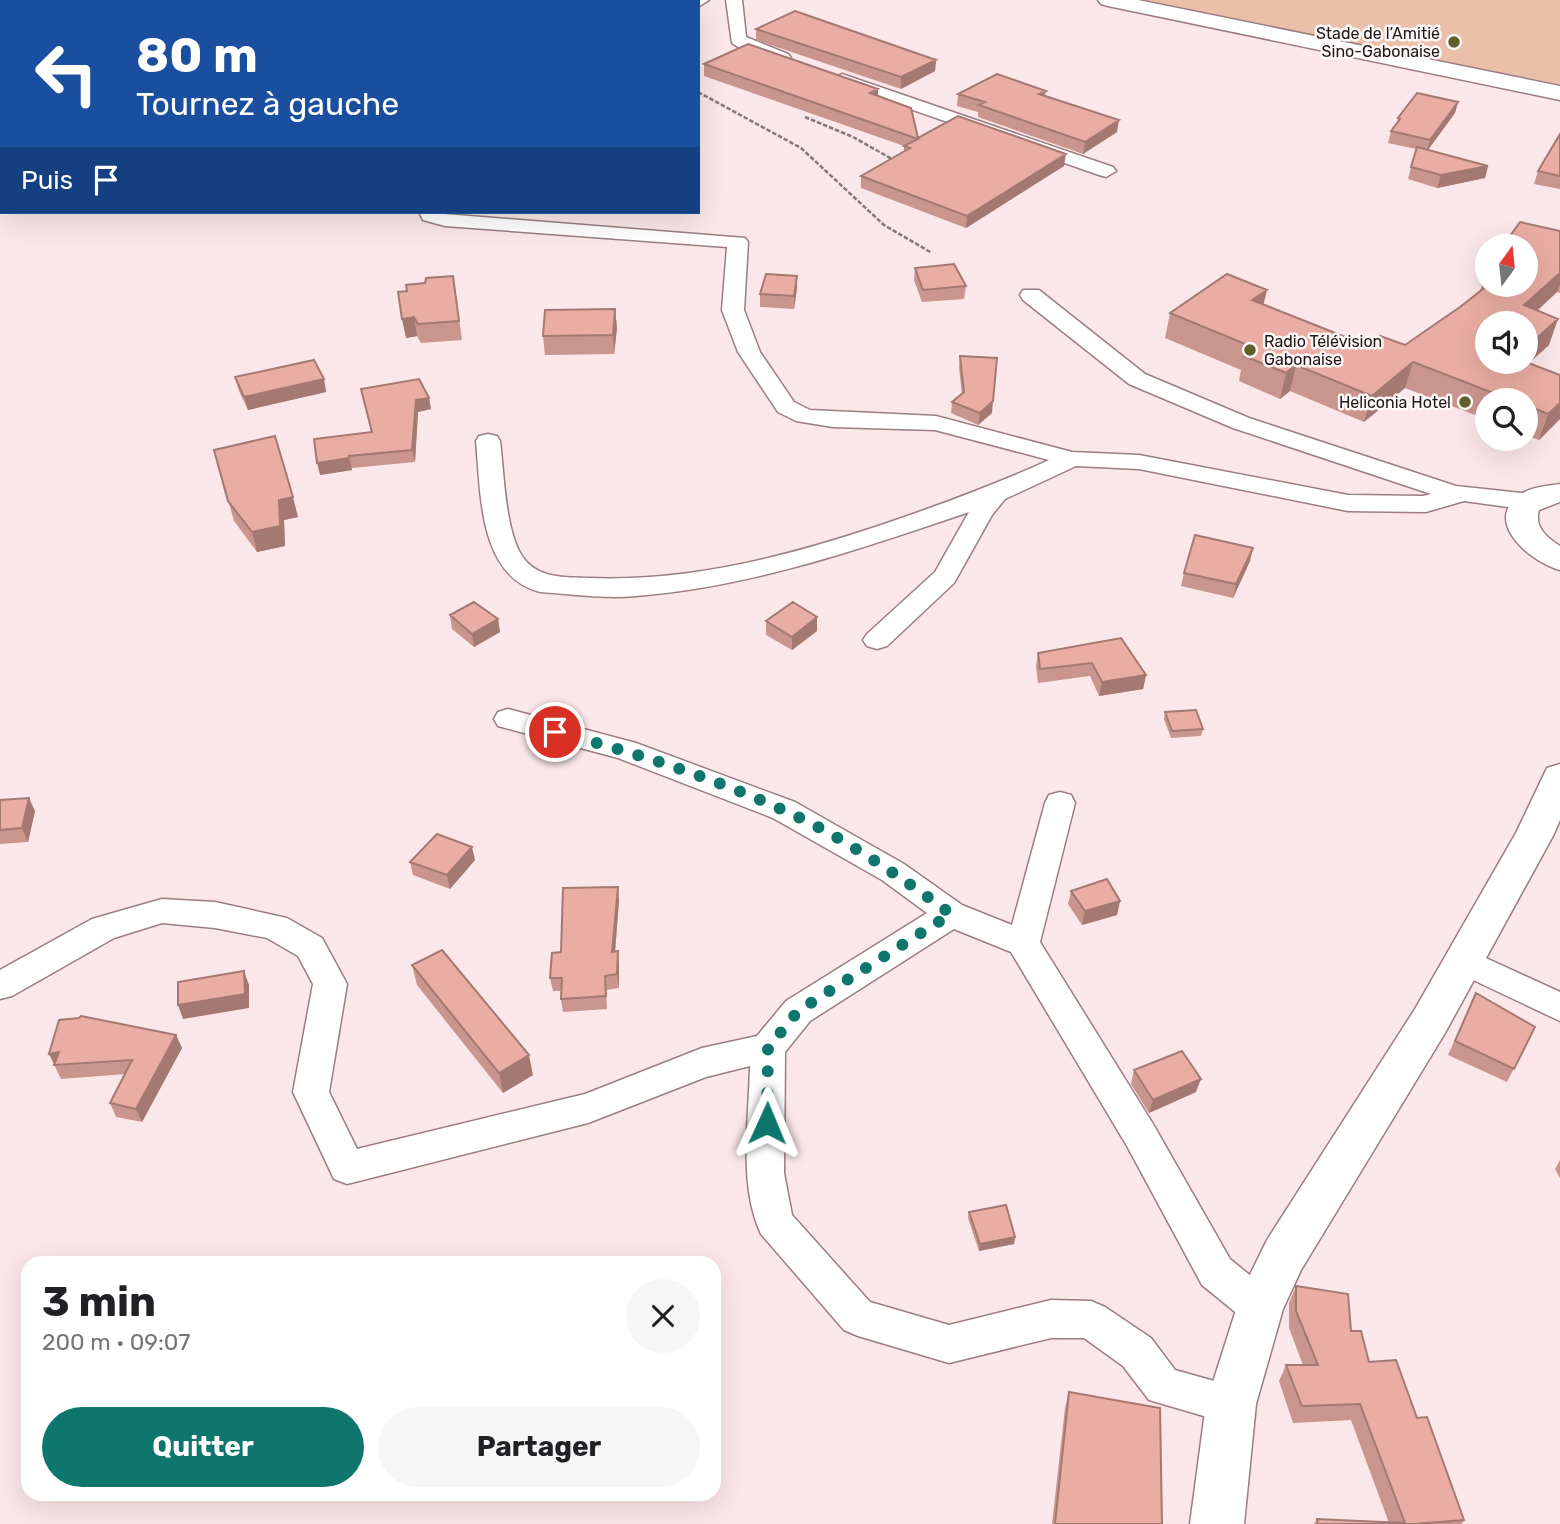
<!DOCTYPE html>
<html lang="fr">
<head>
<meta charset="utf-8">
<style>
  :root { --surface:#fff; --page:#f6f6f6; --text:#202124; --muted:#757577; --accent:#0f766e }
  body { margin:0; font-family:Rubik,sans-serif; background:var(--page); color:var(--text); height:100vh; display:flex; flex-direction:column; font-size:26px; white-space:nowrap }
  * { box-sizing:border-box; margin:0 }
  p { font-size:23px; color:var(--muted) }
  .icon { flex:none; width:38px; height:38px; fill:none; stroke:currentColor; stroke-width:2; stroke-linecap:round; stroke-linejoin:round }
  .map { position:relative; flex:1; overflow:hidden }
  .drawer { position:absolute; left:21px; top:1256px; width:700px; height:245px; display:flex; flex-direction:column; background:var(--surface); border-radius:21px; box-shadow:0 7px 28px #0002 }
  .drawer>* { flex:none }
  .banner { position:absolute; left:0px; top:0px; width:700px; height:214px; box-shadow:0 7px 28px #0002; background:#1a4fa0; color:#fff; overflow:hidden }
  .needle { width:46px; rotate:15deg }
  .fabs { position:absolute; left:1475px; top:234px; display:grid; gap:14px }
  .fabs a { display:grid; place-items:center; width:63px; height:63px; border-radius:50%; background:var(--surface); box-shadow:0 7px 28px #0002; font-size:35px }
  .pin { position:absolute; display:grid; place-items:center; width:60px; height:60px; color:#fff; margin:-30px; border:4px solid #fff; border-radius:50%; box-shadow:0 2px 7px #0007 }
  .me { position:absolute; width:77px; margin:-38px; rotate:1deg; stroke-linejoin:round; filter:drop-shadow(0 0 5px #0008) }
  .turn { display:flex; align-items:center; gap:24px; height:147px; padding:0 21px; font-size:32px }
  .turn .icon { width:91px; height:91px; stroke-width:2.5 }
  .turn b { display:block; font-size:49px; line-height:60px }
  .then { display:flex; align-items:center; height:66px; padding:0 21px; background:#0003; gap:14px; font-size:26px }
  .round { display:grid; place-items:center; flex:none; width:74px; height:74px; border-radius:37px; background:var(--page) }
  .headline { display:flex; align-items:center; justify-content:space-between; height:119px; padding:0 21px }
  h1 { font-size:42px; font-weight:700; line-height:52px }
  .action { display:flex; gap:14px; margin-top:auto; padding:14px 21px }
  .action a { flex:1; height:80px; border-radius:42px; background:var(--accent); color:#fff; font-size:28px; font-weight:700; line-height:80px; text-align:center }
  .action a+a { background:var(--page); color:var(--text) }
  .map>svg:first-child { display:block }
  .green { fill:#eac0aa }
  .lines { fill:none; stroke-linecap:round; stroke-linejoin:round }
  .minor-casing { stroke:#9b7d82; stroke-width:3 }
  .tertiary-casing { stroke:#9b7d82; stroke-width:3 }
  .path { stroke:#867779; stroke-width:2.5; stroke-dasharray:4.5 2; stroke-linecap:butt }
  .minor { fill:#fff; fill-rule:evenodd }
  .tertiary { fill:#fff; fill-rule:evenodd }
  .wall { fill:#c9958c }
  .shaded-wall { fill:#a47972 }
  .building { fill:#eaada3; stroke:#a47972; stroke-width:2 }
  .route { stroke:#0f766e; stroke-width:12; stroke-dasharray:0 21.6 }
  .poi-dot { fill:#5f602d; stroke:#fff8f9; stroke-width:2.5 }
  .labels { text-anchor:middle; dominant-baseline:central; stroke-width:5; stroke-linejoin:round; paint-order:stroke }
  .far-poi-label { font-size:16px; fill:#201517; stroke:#fff8f9; text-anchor:end }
</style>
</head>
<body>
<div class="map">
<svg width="1560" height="1524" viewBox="0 0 1560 1524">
  <rect width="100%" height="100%" fill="#fbe7e9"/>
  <path class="green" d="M1134,0H1560V85Z"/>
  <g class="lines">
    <g class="minor-casing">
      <path id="minor" d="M191,0H209L190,2Z
        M690,0H709L698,7V2H689Z
        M726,0H742L746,37L788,54L791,58L788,62C772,66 745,52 732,43Z
        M0,31H2V41H0Z
        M842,74L1113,167L1116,171L1106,177L1099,175L836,83L833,79Z
        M2,126V138L0,139V127Z
        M419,212L745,238L748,242L744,310L760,352L794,402L810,410L936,416L1072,452L1139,455L1348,495L1423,496L1431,494L1233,428L1129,384L1023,300L1020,295L1023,290H1039L1145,374L1249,418L1456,486L1530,494L1539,497L1543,502L1539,507L1530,510L1464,501L1426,512L1348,511L1139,469L1076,466L1005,499L992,515L954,583L887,646L877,649L867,646L863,640L867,634L935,572L969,512C860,549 751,587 636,596C604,599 571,594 540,592C478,576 481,492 476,441L479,436L488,434L497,436L500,441C504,472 505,530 522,556C537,579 565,577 589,578C692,582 793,555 890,522C945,503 997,484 1049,460L935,430L833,427L796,421L778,412L738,352L722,310L727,247L445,226L423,220Z
        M508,709L636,743L795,802L904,864L962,905L1012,925L1045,803L1049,795L1060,792L1071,795L1075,803L1040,942L1153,1124L1230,1259L1273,1294L1279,1307L1273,1320L1259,1325L1245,1320L1202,1285L1127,1146L1011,952L954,929L810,1021L785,1052L784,1173L792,1215L870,1302L949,1325L1051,1300L1091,1301L1105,1307L1151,1338L1175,1370L1246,1390L1252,1404L1246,1418L1231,1424L1149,1400L1123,1366L1084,1338H1051L949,1363L858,1336L844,1330L761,1234C738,1185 749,1119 750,1066L706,1077L588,1123L347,1184L334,1179L293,1092L313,984L298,956L267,938L215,928L162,923L114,938L12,996L0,999V970L92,919L162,899L215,902L287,918L322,938L347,984L329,1092L357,1149L585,1094L702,1048L757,1036L786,1001L927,913L882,880L773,818L618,758L498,726L494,719L498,712Z
        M1464,948L1560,992V1021L1452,970L1447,961L1452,952Z"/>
    </g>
    <g class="tertiary-casing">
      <path id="tertiary" d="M1098,0H1138L1560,86V100L1108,6L1101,4Z
        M1560,484V502L1539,510C1534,527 1546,537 1560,546V570C1533,563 1483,524 1518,496C1529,487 1547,486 1560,484Z
        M1560,764V820L1554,834L1445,1033L1301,1270L1283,1309L1256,1404L1244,1524H1190L1206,1404L1242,1291L1267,1240L1415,1009L1516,833L1547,768Z"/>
    </g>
    <path class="path" d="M698,92L801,148L884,225L932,253
      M805,117L853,137L892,159"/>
    <use href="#minor" class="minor"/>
    <use href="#tertiary" class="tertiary"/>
  </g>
  <path class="wall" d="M756,29L936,60L935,71L901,89L756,40Z
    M704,64L878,89V96L918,138L1064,166L966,228L861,188V176L904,152V146L704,76Z
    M1046,91L1045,96L1117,132L1083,154L978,117V112L957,106L958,94Z
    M1458,102L1455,113L1428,150L1488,166L1485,178L1437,188L1408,179L1416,149L1388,143L1391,131L1397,123L1398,118Z
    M1560,134V189L1534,184L1538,171Z
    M1560,231V293L1557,292L1537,311L1549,345L1528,363L1560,419L1539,440L1526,435V401H1488V420L1405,388L1364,422L1290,391L1280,399L1239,381L1241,370L1165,338L1170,313L1263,305L1368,346L1405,345L1460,307L1480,291L1488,265V285Z
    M915,268L966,286L964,299L922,302L914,280Z
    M453,276L462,340L421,343L417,336L406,338L407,291Z
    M797,276V288L794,309L760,307V294Z
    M615,309L617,328L614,354L545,355L543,336Z
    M960,356L992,413L978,425L951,413L952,402L962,394L959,368Z
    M235,377L324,379L326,392L248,410L239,391Z
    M361,389L429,398L431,409L418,412L415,462L352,468V470L320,475L371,432Z
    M214,450L298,517L284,520L285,546L257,552L234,521Z
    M1250,561L1233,598L1181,586L1184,573Z
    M450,615L498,619L500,632L474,647L452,629Z
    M817,617V631L792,650L766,635V621Z
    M1121,638L1146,675L1143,689L1099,696L1090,676L1038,683L1036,666L1038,653Z
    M1165,712L1203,729L1201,736L1171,738L1164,719Z
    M0,800L35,811L28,842L0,844Z
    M475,860L450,889L413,875L410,862Z
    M1071,891L1120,901L1117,915L1082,925L1068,904Z
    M619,900L615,952L619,965V988L606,990L607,1009L563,1012L561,999V991H553L550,978L561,952Z
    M412,965L533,1075L503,1093L417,985Z
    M1476,993L1535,1027L1507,1082L1448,1055Z
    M176,1035L182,1048L142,1122L116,1117L110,1103L125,1074L61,1079L49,1054Z
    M1134,1070L1196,1092L1149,1113L1131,1084Z
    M1560,1160V1178L1555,1169Z
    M969,1212L1015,1237L1014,1244L979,1251L968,1218Z
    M1296,1286L1351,1331L1369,1362L1417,1418L1464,1520L1462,1524H1314L1317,1519L1389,1523L1351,1420L1293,1423L1279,1381L1286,1365H1303L1289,1328V1303Z
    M1069,1392L1162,1524H1052L1065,1408Z"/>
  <path class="shaded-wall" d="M936,60L935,71L901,89V77Z
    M878,89V100L870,93Z
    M1458,102L1455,113L1427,151L1430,140Z
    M1119,120L1117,132L1083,154L1085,142Z
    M1066,154L1064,166L966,228L967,216Z
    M1488,166L1485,178L1437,188L1441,175Z
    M1560,273V285L1557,292L1522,324L1524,305Z
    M797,276V288L794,309V296Z
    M1267,290L1261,315L1252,300Z
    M615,309L617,328L614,354L613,335Z
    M414,317L417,336L406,338L402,319Z
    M1558,319L1549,345L1506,384L1526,362V348Z
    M1413,362L1405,388L1364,422L1372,396Z
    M1296,365L1290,391L1280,399L1286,373Z
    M324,379L326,392L248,410L244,397Z
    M429,398L431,409L418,412L415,462L412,450L416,400Z
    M993,401L992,413L978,425L980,413Z
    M1560,403V419L1539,440L1548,414Z
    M349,456L352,470L320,475L317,463Z
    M293,497L298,517L284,520L285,546L257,552L252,532L279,500Z
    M1253,548L1250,561L1233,598L1236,584Z
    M817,617V631L792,650V637Z
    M498,619L500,632L474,647L472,634Z
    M1146,675L1143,689L1099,696L1102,682Z
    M29,798L35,811L28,842L22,828Z
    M472,847L475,860L450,889L447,875Z
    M618,887L619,900L614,965L612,952Z
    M1120,901L1117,915L1082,925L1085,911Z
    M618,951L619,965V988L617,974Z
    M244,971L249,985V1008L183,1019L178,1005Z
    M176,1035L182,1048L142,1122L136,1109Z
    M59,1052L55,1065L49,1054Z
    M529,1055L533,1075L503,1093L499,1073Z
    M1201,1079L1196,1092L1149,1113L1153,1100Z
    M1015,1237L1014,1244L979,1251L980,1244Z"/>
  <path class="building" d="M795,11L936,60L901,77L756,29Z
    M748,44L878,89L870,93L911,108L918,138L958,116L1066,154L967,216L861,176L910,148L904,146L918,139L704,64Z
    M997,74L1046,91L1039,94L1119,120L1085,142L979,105L985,102L958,94Z
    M1417,93L1458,102L1430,140L1391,131L1400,119L1398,118Z
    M1560,134V176L1538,171Z
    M1417,147L1488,166L1441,175L1411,167Z
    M1520,222L1560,231V273L1524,305L1558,319L1526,348V324H1488V362H1526L1560,375V403L1548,414L1526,405V401H1514L1413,362L1372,396L1296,365L1286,373L1244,356L1255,348L1170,313L1227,274L1267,290L1252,300L1368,346L1380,336L1405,345L1460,307L1488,285H1526V247H1502Z
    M954,264L966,286L923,290L915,268Z
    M766,274L797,276L794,296L760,294Z
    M453,276L459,321L418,324L414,317L402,319L398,292L407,291L406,285L425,283L426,278Z
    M615,309L613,335L543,336L545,310Z
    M960,356L997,358L993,401L980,413L952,402L964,392Z
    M314,360L324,379L244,397L235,377Z
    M419,379L429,398L416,400L412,450L349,456V458L317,463L314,439L372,432L361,389Z
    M275,436L293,497L279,500L280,526L252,532L228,501L214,450Z
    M1195,535L1253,548L1236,584L1184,573Z
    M474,602L498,619L472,634L450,615Z
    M793,602L817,617L792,637L766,621Z
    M1121,638L1146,675L1102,682L1092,663L1040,669L1038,653Z
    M1196,710L1203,729L1172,731L1165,712Z
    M29,798L22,828L0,830V800Z
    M437,834L472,847L447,875L410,862Z
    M1107,879L1120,901L1085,911L1071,891Z
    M618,887L612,952L618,951L617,974L605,976L606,996L561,999L562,978H550L552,953L561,952L563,888Z
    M442,950L529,1055L499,1073L412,965Z
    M244,971L245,994L178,1005V982Z
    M1476,993L1535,1027L1514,1069L1455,1041Z
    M81,1016L176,1035L136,1109L110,1103L132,1060L54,1065L59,1052L49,1054L59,1020L79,1018Z
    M1182,1051L1201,1079L1153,1100L1134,1070Z
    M1006,1205L1015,1237L980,1244L969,1212Z
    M1296,1286L1348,1294L1351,1331H1361L1369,1362L1396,1360L1417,1418L1427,1417L1464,1520L1414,1524H1318L1317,1519L1405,1523L1360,1404L1302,1406L1286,1365H1318L1296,1311Z
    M1069,1392L1160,1408L1162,1524H1055Z"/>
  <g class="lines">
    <path class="route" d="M555,732C632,751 710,777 783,810C840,835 901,877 951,914L798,1011L768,1048L767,1123"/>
  </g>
  <g class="poi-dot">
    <circle cx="1454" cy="42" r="7"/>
    <circle cx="1250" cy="350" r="7"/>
    <circle cx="1465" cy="402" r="7"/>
  </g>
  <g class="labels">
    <g class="far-poi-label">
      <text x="1440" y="33">Stade de l’Amitié<tspan x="1440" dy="18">Sino-Gabonaise</tspan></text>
      <text x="1264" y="341" text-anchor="start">Radio Télévision<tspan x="1264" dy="18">Gabonaise</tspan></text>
      <text x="1451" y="402">Heliconia Hotel</text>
    </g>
  </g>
</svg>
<div class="fabs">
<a><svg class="needle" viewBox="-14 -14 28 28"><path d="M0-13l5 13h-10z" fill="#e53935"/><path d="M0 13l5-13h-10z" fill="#757577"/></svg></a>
<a><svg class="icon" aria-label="sound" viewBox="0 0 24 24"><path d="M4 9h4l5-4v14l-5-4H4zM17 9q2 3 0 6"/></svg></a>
<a><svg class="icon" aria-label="search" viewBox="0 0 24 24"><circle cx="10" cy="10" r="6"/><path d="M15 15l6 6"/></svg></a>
</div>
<div class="pin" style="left:555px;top:732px;background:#d93025"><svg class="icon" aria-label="arrive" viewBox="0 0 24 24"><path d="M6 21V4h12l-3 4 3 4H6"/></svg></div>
<svg class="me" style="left:767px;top:1123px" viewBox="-20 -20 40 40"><path d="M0-17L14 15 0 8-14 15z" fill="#0f766e" stroke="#fff" stroke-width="4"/></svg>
<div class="banner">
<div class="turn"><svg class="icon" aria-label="left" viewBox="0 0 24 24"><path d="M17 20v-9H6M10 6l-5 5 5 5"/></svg><div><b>80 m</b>Tournez à gauche</div></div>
<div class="then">Puis<svg class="icon" aria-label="arrive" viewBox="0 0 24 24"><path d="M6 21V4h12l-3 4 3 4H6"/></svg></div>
</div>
<section class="drawer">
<div class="headline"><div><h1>3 min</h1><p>200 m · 09:07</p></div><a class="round"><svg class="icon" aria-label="close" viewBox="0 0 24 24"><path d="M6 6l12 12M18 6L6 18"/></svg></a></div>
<div class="action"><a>Quitter</a><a>Partager</a></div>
</section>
</div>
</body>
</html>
